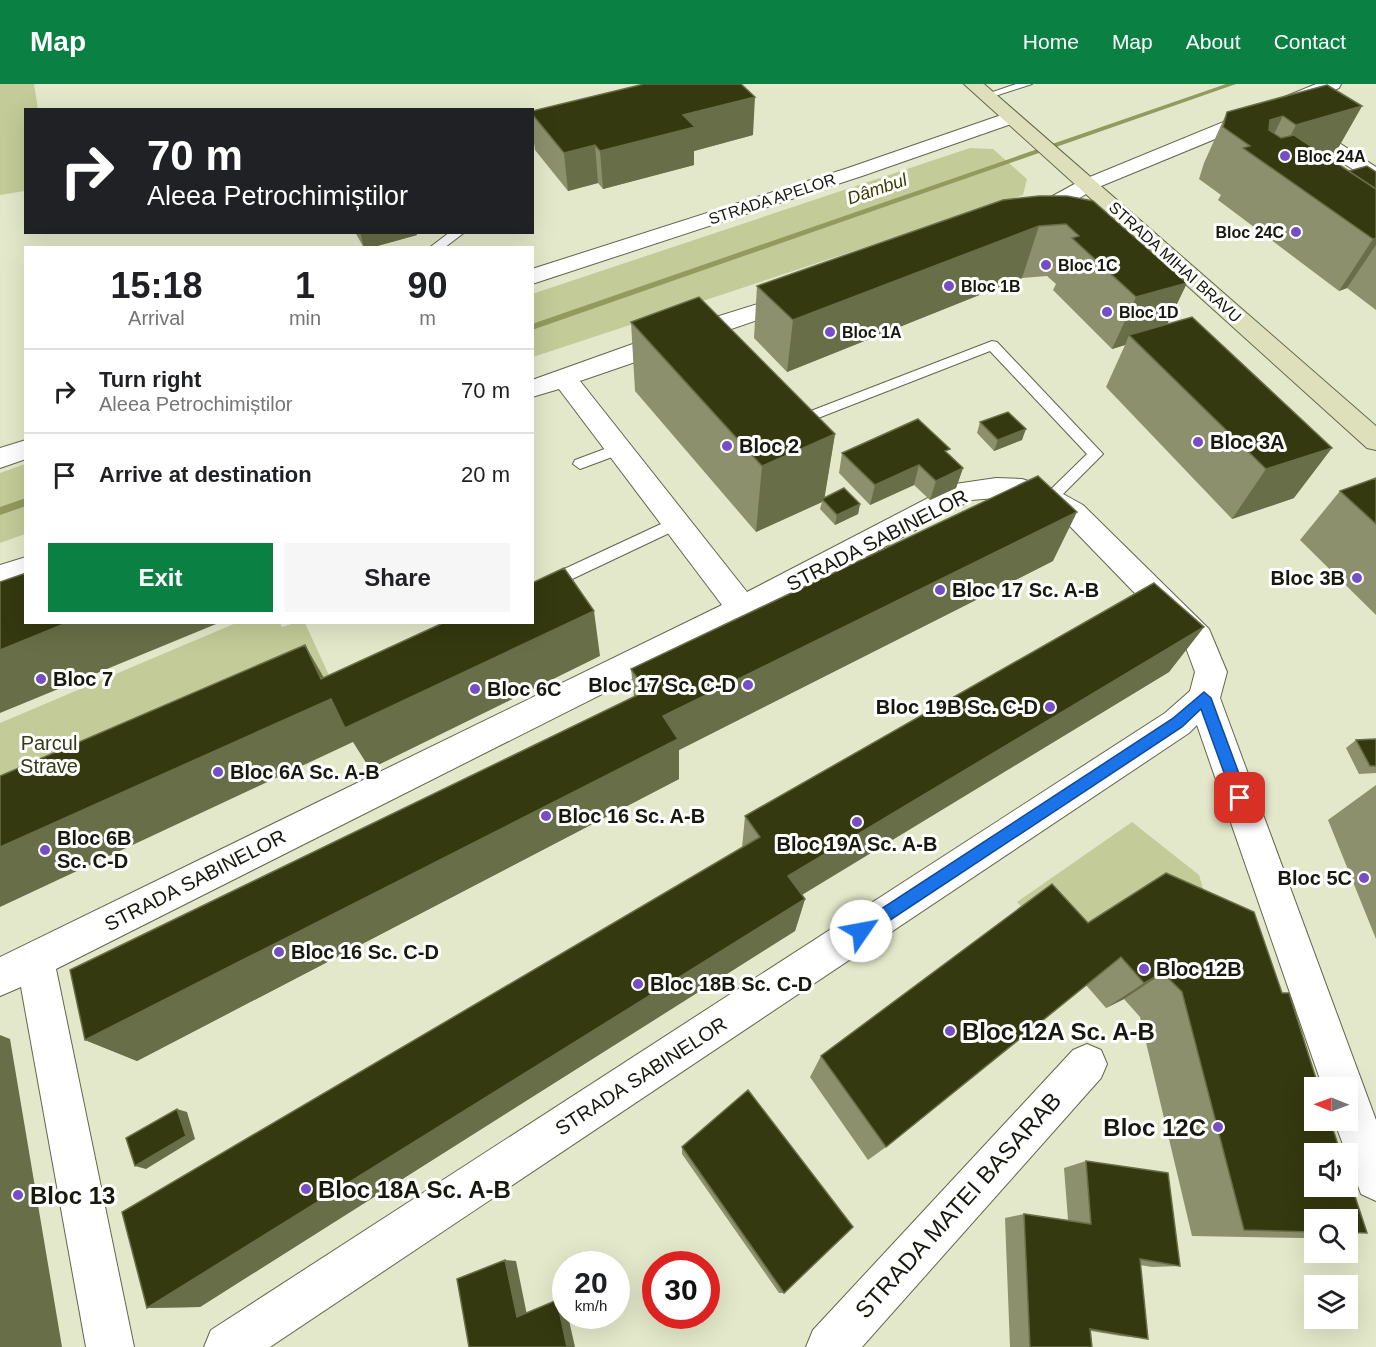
<!DOCTYPE html>
<html lang="en">
<head>
<meta charset="utf-8">
<style>
  :root { --surface:#fff; --page:#f6f6f6; --text:#202124; --muted:#757577; --line:#e0e0e0; --accent:#0b8043 }
  body { margin:0; font-family:Helvetica,sans-serif; background:var(--page); color:var(--text); height:100vh; display:flex; flex-direction:column; font-size:22px; white-space:nowrap }
  * { box-sizing:border-box; margin:0 }
  p { font-size:20px; color:var(--muted) }
  .icon { flex:none; width:33px; height:33px; fill:none; stroke:currentColor; stroke-width:2; stroke-linecap:round; stroke-linejoin:round }
  .map { position:relative; flex:1; overflow:hidden }
  .sheet { position:absolute; left:24px; top:162px; width:510px; height:378px; display:flex; flex-direction:column; background:var(--surface); border-radius:0px; box-shadow:0 6px 24px #0002 }
  .sheet>* { flex:none }
  .hud { position:absolute; left:24px; top:24px; width:510px; height:126px; border-radius:0px; box-shadow:0 6px 24px #0002; background:#202124; color:#fff; overflow:hidden }
  .needle { width:39px; rotate:271deg }
  .tools { position:absolute; left:1304px; top:993px; display:grid; gap:12px }
  .tools a { display:grid; place-items:center; width:54px; height:54px; border-radius:0px; background:var(--surface); box-shadow:0 6px 24px #0002; font-size:30px }
  .speed { position:absolute; left:552px; top:1167px; display:flex; gap:12px; font-size:30px; font-weight:700; text-align:center }
  .speed>* { display:grid; place-content:center; width:78px; height:78px; border-radius:50%; background:var(--surface); box-shadow:0 6px 24px #0002; line-height:1 }
  .speed small { font-size:15px; font-weight:400 }
  .speed .limit { border:9px solid #d22; background:#fff; color:#111 }
  .pin { position:absolute; display:grid; place-items:center; width:51px; height:51px; color:#fff; margin:-26px; border-radius:12px; box-shadow:0 3px 9px #0006 }
  .me { position:absolute; width:66px; margin:-33px; rotate:57deg; stroke-linejoin:round; filter:drop-shadow(0 0 4px #0008) }
  .turn { display:flex; align-items:center; gap:21px; height:126px; padding:0 24px; font-size:27px }
  .turn .icon { width:78px; height:78px; stroke-width:2.5 }
  .turn b { display:block; font-size:42px; line-height:51px }
  .eta { display:flex; justify-content:space-evenly; align-items:center; height:102px; text-align:center }
  .eta b { font-size:36px; font-weight:800; line-height:42px }
  .primary-button { display:flex; gap:12px; margin-top:auto; padding:12px 24px }
  .primary-button a { flex:1; height:69px; border-radius:0px; background:var(--accent); color:#fff; font-size:24px; font-weight:800; line-height:69px; text-align:center }
  .primary-button a+a { background:var(--page); color:var(--text) }
  ul { padding:0; list-style:none }
  li { display:flex; align-items:center; gap:18px; height:84px; padding:0 24px; border-top:2px solid var(--line) }
  li div { flex:1 }
  li b { display:block; font-size:22px }
  li em { font-style:normal }
  header { display:flex; align-items:center; gap:36px; box-sizing:border-box; height:84px; padding:0 30px; background:var(--accent); color:#fff }
  header strong { font-size:28px }
  nav { display:flex; gap:33px; margin-inline-start:auto; font-size:21px }
  .map>svg:first-child { display:block }
  .green { fill:#c3cb98 }
  .lines { fill:none; stroke-linecap:round; stroke-linejoin:round }
  .stream { fill:#929a5e; fill-rule:evenodd }
  .service-casing { stroke:#62664c; stroke-width:2 }
  .minor-casing { stroke:#62664c; stroke-width:2 }
  .tertiary-casing { stroke:#62664c; stroke-width:2 }
  .secondary-casing { stroke:#62664c; stroke-width:2 }
  .service { fill:#fff; fill-rule:evenodd }
  .minor { fill:#fff; fill-rule:evenodd }
  .tertiary { fill:#fff; fill-rule:evenodd }
  .secondary { fill:#dde0ba; fill-rule:evenodd }
  .wall { fill:#8c906c }
  .shaded-wall { fill:#686e47 }
  .building { fill:#34390f; stroke:#686e47; stroke-width:1.5 }
  .route { fill:#1a73e8; stroke:#114b97; stroke-width:1.5 }
  .poi-dot { fill:#754dc5; stroke:#fff; stroke-width:2 }
  .labels { text-anchor:middle; dominant-baseline:central; stroke-width:6; stroke-linejoin:round; paint-order:stroke }
  .far-poi-label { font-size:16px; font-weight:bold; fill:#17190e; stroke:#fff; text-anchor:start }
  .far-street-label { font-size:16px; fill:#17190e; stroke:#fff }
  .far-water-label { font-size:18px; font-style:italic; fill:#3a3f00; stroke:#fff }
  .poi-label { font-size:20px; font-weight:bold; fill:#17190e; stroke:#fff; text-anchor:start }
  .street-label { font-size:20px; fill:#17190e; stroke:#fff }
  .park-label { font-size:20px; fill:#353917; stroke:#fff }
  .near-poi-label { font-size:24px; font-weight:bold; fill:#17190e; stroke:#fff; text-anchor:start }
  .near-street-label { font-size:24px; fill:#17190e; stroke:#fff }
</style>
</head>
<body>
<header>
<strong>Map</strong>
<nav><a>Home</a><a>Map</a><a>About</a><a>Contact</a></nav>
</header>
<div class="map">
<svg width="1376" height="1263" viewBox="0 0 1376 1263">
  <rect width="100%" height="100%" fill="#e3e8ca"/>
  <path class="green" d="M0,0H34L38,25L26,26L25,107L0,111Z
    M970,64L993,65L1027,95L1023,111L533,273L532,210Z
    M25,380V450L0,459V389Z
    M236,539H280L282,543L295,539H305L333,600L0,745V639Z
    M1132,738L1199,791L1218,854L1057,861L1017,818Z"/>
  <g class="lines">
    <path class="stream" d="M1226,0H1236L532,246V240Z
      M26,414V422L0,431V423Z"/>
    <g class="service-casing">
      <path id="service" d="M1016,0H1032L986,15L981,12Z
        M450,148H465L444,164H429Z
        M992,257L997,258L1103,370L1056,417H1046L1043,413L1087,370L990,267L813,336L808,338L801,333L803,330Z
        M618,360L623,361L625,365L623,369L580,385L573,380L575,376Z
        M676,433L682,435L684,439L682,443L532,514V500Z"/>
    </g>
    <g class="minor-casing">
      <path id="minor" d="M1316,0H1341L1339,4L1094,105L1054,130L1028,138L1020,136L1017,131L1020,126L1038,120L1080,97Z
        M1300,36L1307,38L1376,83V98L1369,96L1293,46L1290,42L1293,38Z
        M796,208L804,210L808,215L804,220L580,297L747,508L955,400L996,394L1022,395L1056,406L1083,421L1209,545L1227,588L1220,614L1376,1036V1117L1361,1110L1334,1036H1347V1004H1323L1197,641L1189,649L270,1263H204L211,1246L1165,629L1190,607L1195,588L1185,561L1063,435L1037,420L1022,415L996,414L971,416L753,534L56,885L134,1263H86L21,903L0,912V873L722,521L559,305L532,313V296L658,251Z
        M26,473V496L0,504V481Z
        M1087,960L1101,966L1107,980L1101,994L862,1263H806L813,1246L1073,966Z"/>
    </g>
    <g class="tertiary-casing">
      <path id="tertiary" d="M1010,28L1017,30L1020,34L1017,38L862,92L532,200V185L848,84Z
        M26,356V375L0,384V364Z"/>
    </g>
    <g class="secondary-casing">
      <path id="secondary" d="M964,0H984L1376,342V366L1367,364Z"/>
    </g>
    <use href="#service" class="service"/>
    <use href="#minor" class="minor"/>
    <use href="#tertiary" class="tertiary"/>
    <use href="#secondary" class="secondary"/>
  </g>
  <path class="wall" d="M1362,22L1333,73L1329,74L1349,87L1376,88V226L1347,204L1339,207L1218,116L1221,111L1199,95L1204,79L1227,28Z
    M532,27L753,51L694,67V81L603,105L598,99L568,107L535,66L532,45Z
    M1039,112L1187,199L1167,240L1294,414L1232,435L1106,303L1125,261L1112,265L1053,206L1056,200L1047,192L1022,194L787,288L754,254L757,202Z
    M355,148H416L417,151L370,164H364Z
    M631,238L835,350L824,414L860,420L858,430L835,441L820,425L822,418L756,448L635,307Z
    M980,338L1022,356L994,367L977,349Z
    M842,369L949,370L963,384L956,404L930,416L914,401L870,421L839,389Z
    M1376,394V531L1300,456L1340,407Z
    M1053,477L679,666V695L137,977L85,956L634,613L631,585Z
    M1204,543L1169,588L802,811L805,815L795,847L200,1223L147,1224L742,764L745,732Z
    M1376,655V689L1359,690L1346,664L1356,656Z
    M1376,701V855L1328,736Z
    M1088,839L1282,909L1367,1149L1347,1150V1136H1314V1153L1303,1154L1192,1152L1140,933L1124,915L1106,924L1086,901L886,1063L868,1076L810,993L821,972Z
    M682,1063L784,1209H779L682,1070Z
    M1086,1077L1180,1182L1152,1183L1140,1181L1148,1255L1121,1252L1091,1247L1092,1263H1010L1005,1134L1024,1130L1068,1136L1064,1084Z"/>
  <path class="shaded-wall" d="M755,13L753,51L694,67V81L603,105L600,67L683,31Z
    M1362,22L1333,73L1279,89L1273,85L1296,41Z
    M1283,32L1261,76L1270,36Z
    M595,61L598,99L568,107L564,69Z
    M1039,142L1022,194L787,288L793,236Z
    M360,148H416L417,151L370,164H364Z
    M1376,154V161L1347,204L1339,207L1373,155Z
    M1187,199L1162,251H1129L1125,261L1112,265L1136,213Z
    M1026,345L1022,356L994,367L998,356Z
    M835,350L824,417L822,415V418L756,448L762,382Z
    M1332,364L1294,414L1232,435L1266,385Z
    M919,381L914,401L870,421L875,401Z
    M963,384L956,404L930,416L936,397Z
    M860,420L858,430L835,441L837,431Z
    M1077,428L1053,477L679,666V695L137,977L85,956L663,632Z
    M594,527L600,572L370,685L353,658L0,823V763L331,615Z
    M69,538H221L0,629V566Z
    M1204,543L1169,588L780,824L788,792Z
    M305,561L331,606L321,595Z
    M805,815L795,847L200,1223L147,1224Z
    M1163,889L1124,915L1106,924L1144,899Z
    M0,951L10,955L62,1263H0Z
    M177,1025L187,1028L195,1055L146,1085L135,1082Z
    M505,1176L516,1177L527,1231L517,1233Z
    M557,1216H564L566,1220V1232H568L575,1263H567Z"/>
  <path class="building" d="M644,0H741L755,13L683,31L695,43L600,67L595,61L564,69L532,30V27Z
    M1327,1L1362,22L1296,41L1283,32L1270,36L1269,46L1281,54L1294,51L1376,105V154L1373,155L1243,64L1250,62L1223,43L1227,28Z
    M1367,82L1376,88V105L1349,87Z
    M1039,112H1067L1093,117L1187,199L1136,213L1072,154L1079,152L1066,140L1039,142L793,236L757,202L1003,116Z
    M699,213L835,350L762,382L631,238Z
    M1192,233L1332,364L1266,385L1129,251Z
    M1008,328L1026,345L998,356L980,338Z
    M918,335L950,365L945,367L963,384L936,397L919,381L875,401L842,369Z
    M1038,392L1077,428L663,632L678,655L85,956L70,886L646,607L631,585Z
    M1376,394V440L1340,407Z
    M844,404L860,420L837,431L822,415Z
    M564,484L594,527L345,644L331,615L0,763V692L305,561L321,595L445,538H532V499Z
    M26,489V538H69L0,566V498Z
    M1154,499L1204,543L788,792L805,815L147,1224L122,1128L760,753L745,732Z
    M1376,655V682H1370L1356,656Z
    M1166,789L1254,828L1282,909H1289L1319,1004H1314V1036H1330L1341,1070H1314V1102H1347V1088L1367,1149L1347,1148V1136H1314V1148L1244,1146L1182,908L1163,889L1144,899L1121,873L886,1063L821,972L1052,800L1088,839Z
    M748,1006L853,1143L784,1209L682,1063Z
    M177,1025L186,1052L135,1082L126,1054Z
    M1086,1077L1168,1089L1180,1182L1140,1175L1148,1255L1090,1245L1092,1263H1030L1024,1130L1091,1140Z
    M505,1176L517,1233L557,1216L567,1263H469L457,1195Z"/>
  <path class="route" d="M1204,608L1211,614L1248,714L1246,719L1240,721L1235,719L1201,625L1182,643L866,852L861,855L855,852L853,847L855,842L1172,635Z"/>
  <g class="poi-dot">
    <circle cx="1285" cy="72" r="6"/>
    <circle cx="1296" cy="148" r="6"/>
    <circle cx="1046" cy="181" r="6"/>
    <circle cx="949" cy="202" r="6"/>
    <circle cx="1107" cy="228" r="6"/>
    <circle cx="830" cy="248" r="6"/>
    <circle cx="1198" cy="358" r="6"/>
    <circle cx="727" cy="362" r="6"/>
    <circle cx="1357" cy="494" r="6"/>
    <circle cx="940" cy="506" r="6"/>
    <circle cx="41" cy="595" r="6"/>
    <circle cx="748" cy="601" r="6"/>
    <circle cx="475" cy="605" r="6"/>
    <circle cx="1050" cy="623" r="6"/>
    <circle cx="218" cy="688" r="6"/>
    <circle cx="546" cy="732" r="6"/>
    <circle cx="857" cy="738" r="6"/>
    <circle cx="45" cy="766" r="6"/>
    <circle cx="1364" cy="794" r="6"/>
    <circle cx="279" cy="868" r="6"/>
    <circle cx="1144" cy="885" r="6"/>
    <circle cx="638" cy="900" r="6"/>
    <circle cx="950" cy="947" r="6"/>
    <circle cx="1218" cy="1043" r="6"/>
    <circle cx="306" cy="1105" r="6"/>
    <circle cx="18" cy="1111" r="6"/>
  </g>
  <g class="labels">
    <g class="far-poi-label">
      <text x="1297" y="72">Bloc 24A</text>
      <text x="1284" y="148" text-anchor="end">Bloc 24C</text>
      <text x="1058" y="181">Bloc 1C</text>
      <text x="961" y="202">Bloc 1B</text>
      <text x="1119" y="228">Bloc 1D</text>
      <text x="842" y="248">Bloc 1A</text>
    </g>
    <g class="far-street-label">
      <text transform="translate(772 115) rotate(-18)">STRADA APELOR</text>
      <text transform="translate(1175 178) rotate(42)">STRADA MIHAI BRAVU</text>
    </g>
    <g class="far-water-label">
      <text transform="translate(877 105) rotate(-19)">Dâmbul</text>
    </g>
    <g class="poi-label">
      <text x="1210" y="358">Bloc 3A</text>
      <text x="739" y="362">Bloc 2</text>
      <text x="1345" y="494" text-anchor="end">Bloc 3B</text>
      <text x="952" y="506">Bloc 17 Sc. A-B</text>
      <text x="53" y="595">Bloc 7</text>
      <text x="736" y="601" text-anchor="end">Bloc 17 Sc. C-D</text>
      <text x="487" y="605">Bloc 6C</text>
      <text x="1038" y="623" text-anchor="end">Bloc 19B Sc. C-D</text>
      <text x="230" y="688">Bloc 6A Sc. A-B</text>
      <text x="558" y="732">Bloc 16 Sc. A-B</text>
      <text x="57" y="754">Bloc 6B<tspan x="57" dy="23">Sc. C-D</tspan></text>
      <text x="857" y="760" text-anchor="middle">Bloc 19A Sc. A-B</text>
      <text x="1352" y="794" text-anchor="end">Bloc 5C</text>
      <text x="291" y="868">Bloc 16 Sc. C-D</text>
      <text x="1156" y="885">Bloc 12B</text>
      <text x="650" y="900">Bloc 18B Sc. C-D</text>
    </g>
    <g class="street-label">
      <text transform="translate(877 456) rotate(-27)">STRADA SABINELOR</text>
      <text transform="translate(195 796) rotate(-27)">STRADA SABINELOR</text>
      <text transform="translate(641 992) rotate(-33)">STRADA SABINELOR</text>
    </g>
    <g class="park-label">
      <text x="49" y="659">Parcul<tspan x="49" dy="23">Strave</tspan></text>
    </g>
    <g class="near-poi-label">
      <text x="962" y="947">Bloc 12A Sc. A-B</text>
      <text x="1206" y="1043" text-anchor="end">Bloc 12C</text>
      <text x="318" y="1105">Bloc 18A Sc. A-B</text>
      <text x="30" y="1111">Bloc 13</text>
    </g>
    <g class="near-street-label">
      <text transform="translate(958 1121) rotate(-48)">STRADA MATEI BASARAB</text>
    </g>
  </g>
</svg>
<div class="tools">
<a><svg class="needle" viewBox="-14 -14 28 28"><path d="M0-13l5 13h-10z" fill="#e53935"/><path d="M0 13l5-13h-10z" fill="#757577"/></svg></a>
<a><svg class="icon" aria-label="sound" viewBox="0 0 24 24"><path d="M4 9h4l5-4v14l-5-4H4zM17 9q2 3 0 6"/></svg></a>
<a><svg class="icon" aria-label="search" viewBox="0 0 24 24"><circle cx="10" cy="10" r="6"/><path d="M15 15l6 6"/></svg></a>
<a><svg class="icon" aria-label="layers" viewBox="0 0 24 24"><path d="M12 4l9 5-9 5-9-5zM3 14l9 5 9-5"/></svg></a>
</div>
<div class="speed"><div>20<small>km/h</small></div><div class="limit">30</div></div>
<div class="pin" style="left:1240px;top:714px;background:#d93025"><svg class="icon" aria-label="arrive" viewBox="0 0 24 24"><path d="M6 21V4h12l-3 4 3 4H6"/></svg></div>
<svg class="me" style="left:861px;top:847px" viewBox="-20 -20 40 40"><circle r="19" fill="#fff"/><path d="M0-13L10 11 0 6-10 11z" fill="#1a73e8"/></svg>
<div class="hud">
<div class="turn"><svg class="icon" aria-label="right" viewBox="0 0 24 24"><path d="M7 20v-9h11M14 6l5 5-5 5"/></svg><div><b>70 m</b>Aleea Petrochimiștilor</div></div>
</div>
<section class="sheet">
<div class="eta">
<div><b>15:18</b><p>Arrival</p></div>
<div><b>1</b><p>min</p></div>
<div><b>90</b><p>m</p></div>
</div>
<ul>
<li><svg class="icon" aria-label="right" viewBox="0 0 24 24"><path d="M7 20v-9h11M14 6l5 5-5 5"/></svg><div><b>Turn right</b><p>Aleea Petrochimiștilor</p></div><em>70 m</em></li>
<li><svg class="icon" aria-label="arrive" viewBox="0 0 24 24"><path d="M6 21V4h12l-3 4 3 4H6"/></svg><div><b>Arrive at destination</b></div><em>20 m</em></li>
</ul>
<div class="primary-button"><a>Exit</a><a>Share</a></div>
</section>
</div>
</body>
</html>
